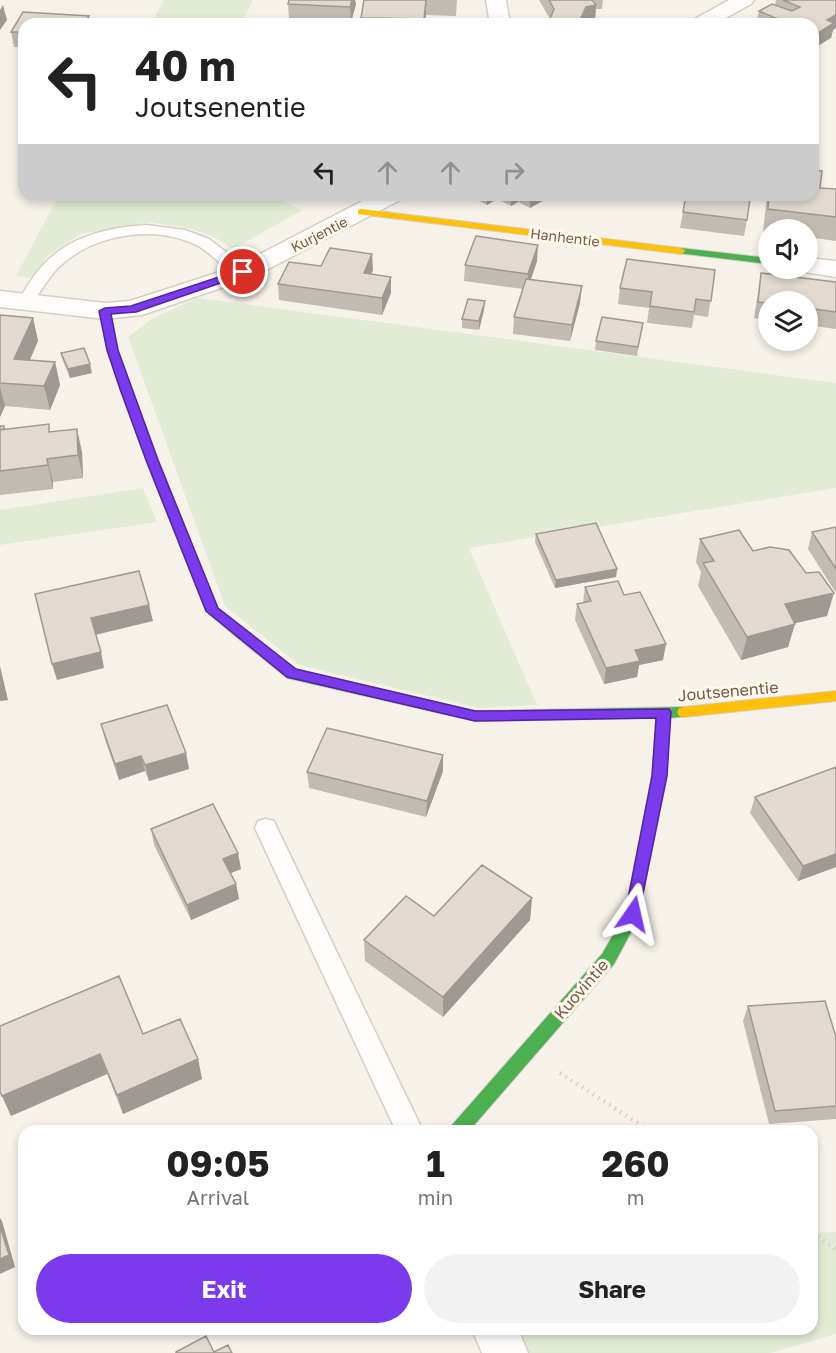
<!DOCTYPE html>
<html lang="en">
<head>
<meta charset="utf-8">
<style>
  :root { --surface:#fff; --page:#f2f2f2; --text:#222; --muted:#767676; --accent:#7c3aed }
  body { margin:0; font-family:"Golos Text",sans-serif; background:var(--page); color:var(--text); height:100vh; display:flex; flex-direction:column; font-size:22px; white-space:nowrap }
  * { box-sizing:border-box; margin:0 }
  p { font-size:20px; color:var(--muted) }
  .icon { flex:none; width:33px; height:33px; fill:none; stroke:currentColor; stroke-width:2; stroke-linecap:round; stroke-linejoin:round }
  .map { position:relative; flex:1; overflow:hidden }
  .side { position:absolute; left:18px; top:1125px; width:800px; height:210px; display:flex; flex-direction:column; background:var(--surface); border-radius:18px; box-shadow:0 3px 9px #0003 }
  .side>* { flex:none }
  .hud { position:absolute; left:18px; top:18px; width:801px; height:183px; border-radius:18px; box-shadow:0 3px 9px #0003; background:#fff; color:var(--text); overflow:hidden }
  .tools { position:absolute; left:758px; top:219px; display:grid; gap:12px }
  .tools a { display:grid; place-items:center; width:60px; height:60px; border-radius:50%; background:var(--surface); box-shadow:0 3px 9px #0003; font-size:30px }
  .pin { position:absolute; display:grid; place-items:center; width:51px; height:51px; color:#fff; margin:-26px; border:3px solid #fff; border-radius:50%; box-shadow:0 2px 6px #0007 }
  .me { position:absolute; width:66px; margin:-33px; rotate:11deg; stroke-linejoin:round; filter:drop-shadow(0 0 4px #0008) }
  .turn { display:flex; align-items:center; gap:21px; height:126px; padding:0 18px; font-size:27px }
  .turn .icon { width:78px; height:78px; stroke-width:2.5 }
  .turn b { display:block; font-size:42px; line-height:51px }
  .lanes { display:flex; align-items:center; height:57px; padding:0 18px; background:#0003; justify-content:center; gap:30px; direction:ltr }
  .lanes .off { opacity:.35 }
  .eta { display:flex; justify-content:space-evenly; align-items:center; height:102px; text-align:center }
  .eta b { font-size:36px; font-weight:700; line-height:42px }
  .button { display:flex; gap:12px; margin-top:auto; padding:12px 18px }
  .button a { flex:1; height:69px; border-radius:36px; background:var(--accent); color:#fff; font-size:24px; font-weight:700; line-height:69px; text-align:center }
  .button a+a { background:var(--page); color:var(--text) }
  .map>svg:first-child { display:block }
  .green { fill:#e2ecd4 }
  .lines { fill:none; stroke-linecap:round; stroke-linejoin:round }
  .lane-casing { stroke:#d4cec7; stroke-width:3 }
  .street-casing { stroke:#d4cec7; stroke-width:3 }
  .fast-casing { stroke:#d5cec6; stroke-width:2 }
  .slow-casing { stroke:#d5cec6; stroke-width:2 }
  .path { stroke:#d7d0ca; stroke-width:4.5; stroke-dasharray:1.5 5; stroke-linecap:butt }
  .lane { fill:#fefdfc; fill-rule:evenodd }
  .street { fill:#fefdfc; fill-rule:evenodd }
  .fast { fill:#4caf50; fill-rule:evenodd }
  .slow { fill:#ffc107; fill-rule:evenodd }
  .wall { fill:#c2bbb4 }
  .shaded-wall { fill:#9e9992 }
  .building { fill:#e2dad1; stroke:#9e9992; stroke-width:1.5 }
  .route { fill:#7c3aed; stroke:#51269a; stroke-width:1.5 }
  .labels { text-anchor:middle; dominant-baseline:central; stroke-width:6; stroke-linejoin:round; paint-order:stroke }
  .far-street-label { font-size:14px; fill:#735a4b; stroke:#fef7ea }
  .street-label { font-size:16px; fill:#735a4b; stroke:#fef7ea }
</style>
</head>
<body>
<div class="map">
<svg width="836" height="1353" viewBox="0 0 836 1353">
  <rect width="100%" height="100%" fill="#f6f2e9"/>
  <path class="green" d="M164,0H253L241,24H151Z
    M59,195H268L303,210L233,249L214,237L188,228L148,222L81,234L48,255L33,278L16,276Z
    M198,298L836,383V488L469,548L537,705L478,708L299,665L225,606L128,337L153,318Z
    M143,488L157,522L0,545V510Z
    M836,1232V1334L770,1353H505L495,1329H812V1233Z"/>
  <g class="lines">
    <g class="lane-casing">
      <path id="lane" d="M146,225L185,230L209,239L252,272L250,275C233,280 214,255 200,247C157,223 93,234 59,267C48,278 40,292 32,304L26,306L18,301C26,288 34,274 45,263C71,236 110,227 146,225Z
        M266,819L274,821L277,828L423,1131H396L255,828L258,821Z"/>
    </g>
    <g class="street-casing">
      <path id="street" d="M486,0H506L510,24H490Z
        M729,0H754L751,4L715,24H690L693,20Z
        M374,195H404L400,200L253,277L142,315L105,319L0,307V291L105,303L130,301L235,267Z
        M807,258L836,261V277L798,271L796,268H807Z
        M472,1329H518L528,1353H482Z"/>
    </g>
    <g class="fast-casing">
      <path id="fast" d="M681,248L768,258V264L677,253V249Z
        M239,627L296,670L475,711L684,707L689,708L691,712L689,716L670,718L666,776L638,919L614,964L469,1131H449L452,1125L602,954L626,913L652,776L657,718L475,721L287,678L234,635L232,632Z"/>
    </g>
    <g class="slow-casing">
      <path id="slow" d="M361,209L681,248L686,251L681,254L358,214V210Z
        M105,308L110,311L117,350L158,460L217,608L244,629L246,632L244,635H234L206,611L146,460L107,350L100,311Z
        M836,691V701L684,717L679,716L677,712L679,708L684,707Z"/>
    </g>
    <path class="path" d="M560,1073L650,1131
      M812,1234L836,1249"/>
    <use href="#lane" class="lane"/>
    <use href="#street" class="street"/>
    <use href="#fast" class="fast"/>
    <use href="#slow" class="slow"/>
  </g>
  <path class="wall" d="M289,0H355L356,4L351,22L289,19L288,4Z
    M364,0H457L456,16L426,15L425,24H361V18Z
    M539,0H603L602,9H596L595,20L585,22L550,19Z
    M776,0H836V28L833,30L831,38L813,24H756L759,11L775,5Z
    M23,12L89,16L90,24H24V47H14L11,32Z
    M820,188L836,189V241L807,237V230H768V233L763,232L767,195H813Z
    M468,195H553L530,208L518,202L511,206L497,199L487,205Z
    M683,212L747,220L744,236L680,228Z
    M537,261L531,280L580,303L570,341L513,334L514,317L523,289L464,281L465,265Z
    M321,266L373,270L371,274L391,293L382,315L279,300L278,284Z
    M715,270L708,317L694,315L692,328L647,323L649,308L618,304L620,288Z
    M761,273L836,282V329L807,325V302H768V320L754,318Z
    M484,310L479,330L462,328V319Z
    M0,315L33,318L38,341L30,360L55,362L60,385L50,410L5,406L0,417Z
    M643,323L637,356L595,350L596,341Z
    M61,353L92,373L70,378L63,361Z
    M0,426L5,429L51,432L82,452L83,478L53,482V489L0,495Z
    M836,527V593L808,549L812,532Z
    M536,534L617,569L616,577L555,588L535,542Z
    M700,539L753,551L827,616L794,623L788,647L741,660L698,586L701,572L696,562Z
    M585,587L624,595L663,660L639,665L637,677L604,684L575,620L577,604L583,603Z
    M101,724L186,753L189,769L149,781L145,771L119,780L105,740Z
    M443,771L426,817L309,788L307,772Z
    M755,797L836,867L798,881L750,813Z
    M151,829L241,869L231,873L236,884L239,899L191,920L154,845Z
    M532,898L530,920L443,1017L365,961L364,940L434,916Z
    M748,1006L836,1037V1119L769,1124L743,1021Z
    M143,1034L198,1059L202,1079L123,1114L107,1074L11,1116Z"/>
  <path class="shaded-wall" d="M352,0H355L356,4L351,22L350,7Z
    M426,0V15L425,24H424Z
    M3,5L7,20L0,30V10Z
    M596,5L595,20L585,22L584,24H578L586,7Z
    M836,15V28L833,30L831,38L813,49V36L827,20Z
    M89,16L90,24H84Z
    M487,195H497V199L487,205Z
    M511,195H518V202L511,206Z
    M530,195H553L530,208Z
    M538,245L537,261L527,290L528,274Z
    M372,254L373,270L364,289V273Z
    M391,277V293L382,315V298Z
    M582,286L580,303L570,341L572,325Z
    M485,301L484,310L479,330V321Z
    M33,318L38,341L20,382L14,359Z
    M55,362L60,385L50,410L44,386Z
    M90,364L92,373L70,378L68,369Z
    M0,387L5,406L0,417Z
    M77,429L82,452L83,478L78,455Z
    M47,459L53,482V489L48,465Z
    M617,569L616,577L555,588L556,580Z
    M834,593L827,616L779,627L785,604Z
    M149,605L153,621L95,635L91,618Z
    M795,624L788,647L741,660L747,637Z
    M666,644L663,660L639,665L637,677L604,684L606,668L635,650Z
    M101,652L104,668L57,680L52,664Z
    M0,666L8,700L0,701Z
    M186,753L189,769L149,781L145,765Z
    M443,755V771L426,817L427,801Z
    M141,756L145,771L119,780L115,764Z
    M238,853L241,869L226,875L223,859Z
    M836,854V867L798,881L803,866Z
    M236,884L239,899L191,920L187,905Z
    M532,898L530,920L443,1017V997Z
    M100,1054L107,1074L11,1116L2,1096Z
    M198,1059L202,1079L123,1114L117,1095Z
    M0,1218L2,1221L15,1267L0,1274Z"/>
  <path class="building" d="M289,0H352L350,7L288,4Z
    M364,0H426L424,19L361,18Z
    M549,0H592L596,5L586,7L578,24H548L554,9Z
    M783,0H836V15L827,20L834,23L813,36V24H778L783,21L759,11L772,4L792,11L800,7Z
    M23,12L89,16L84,24H24V32H11Z
    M813,170L822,171L820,188L836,189V217L768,209L769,195H813Z
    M686,195H718L750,199L747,220L683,212Z
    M476,236L538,245L528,274L465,265Z
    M330,248L372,254L364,273L391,277L382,298L278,284L289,262L321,266Z
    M627,259L715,270L711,301L696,299L694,312L650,306L652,292L620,288Z
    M761,273L836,282V312L807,308V302H768V303L758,302Z
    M526,279L582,286L572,325L514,317Z
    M468,299L485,301L479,321L462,319Z
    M0,315L33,318L14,359L55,362L44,386L0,383Z
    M602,317L643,323L638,347L596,341Z
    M84,348L90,364L68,369L61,353Z
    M49,424V432L77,429L78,455L47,459L48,465L0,471V430Z
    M0,426H4V429L0,430Z
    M596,523L617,569L556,580L536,534Z
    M836,527V569L812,532Z
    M739,530L753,551L770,547L789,550L806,573L819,572L834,593L785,604L795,624L747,637L703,563L714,561L700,539Z
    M139,571L149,605L91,618L101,652L52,664L35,594Z
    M618,581L624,595L640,592L666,644L635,650L640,661L606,668L577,604L591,601L585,587Z
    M0,673L2,683L0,684Z
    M167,705L186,753L145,765L141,756L115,764L101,724Z
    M327,728L443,755L427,801L307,772Z
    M836,767V854L803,866L755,797Z
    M213,804L238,853L223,859L236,884L187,905L151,829Z
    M482,865L532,898L443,997L364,940L406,896L434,916Z
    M119,976L143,1034L180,1019L198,1059L117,1095L100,1054L2,1096L0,1092V1026Z
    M825,1001L836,1037V1106L775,1111L748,1006Z
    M0,1226L9,1255L0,1259Z
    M206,1336L214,1352L228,1345L232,1353H176V1352Z"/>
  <path class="route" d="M243,269L247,270V274L136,312L111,314L118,350L158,460L218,608L296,669L475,711L669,709L671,712L667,776L638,918L633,920L627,918L625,914L652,776L656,718L475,721L287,677L206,611L146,460L120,389L107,350L99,311L105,308L131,306Z"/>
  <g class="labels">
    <g class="far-street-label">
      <text transform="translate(319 234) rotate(-27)">Kurjentie</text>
      <text transform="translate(565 237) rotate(7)">Hanhentie</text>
    </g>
    <g class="street-label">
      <text transform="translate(728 691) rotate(-5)">Joutsenentie</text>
      <text transform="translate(581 989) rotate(-49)">Kuovintie</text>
    </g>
  </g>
</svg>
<div class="tools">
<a><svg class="icon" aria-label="sound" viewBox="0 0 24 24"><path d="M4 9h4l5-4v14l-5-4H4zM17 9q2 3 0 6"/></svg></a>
<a><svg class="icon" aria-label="layers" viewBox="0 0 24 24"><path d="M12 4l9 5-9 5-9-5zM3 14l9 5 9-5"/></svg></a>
</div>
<div class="pin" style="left:243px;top:272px;background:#d93025"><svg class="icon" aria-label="arrive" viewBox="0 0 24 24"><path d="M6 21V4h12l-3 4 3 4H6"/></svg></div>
<svg class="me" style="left:633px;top:914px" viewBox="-20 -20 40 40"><path d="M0-17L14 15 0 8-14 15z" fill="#7c3aed" stroke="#fff" stroke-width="4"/></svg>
<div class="hud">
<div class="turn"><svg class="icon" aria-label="left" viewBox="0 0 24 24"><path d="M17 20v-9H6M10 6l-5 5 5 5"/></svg><div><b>40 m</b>Joutsenentie</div></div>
<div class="lanes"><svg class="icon" aria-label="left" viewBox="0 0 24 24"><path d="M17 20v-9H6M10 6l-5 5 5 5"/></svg><svg class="icon off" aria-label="ahead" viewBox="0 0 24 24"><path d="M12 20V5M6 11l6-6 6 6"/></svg><svg class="icon off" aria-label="ahead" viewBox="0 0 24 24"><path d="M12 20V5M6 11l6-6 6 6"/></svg><svg class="icon off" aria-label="right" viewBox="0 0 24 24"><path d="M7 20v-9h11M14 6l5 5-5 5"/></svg></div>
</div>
<section class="side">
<div class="eta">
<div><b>09:05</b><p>Arrival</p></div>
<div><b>1</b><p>min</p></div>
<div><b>260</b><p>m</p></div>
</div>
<div class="button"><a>Exit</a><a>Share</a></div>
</section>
</div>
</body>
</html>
